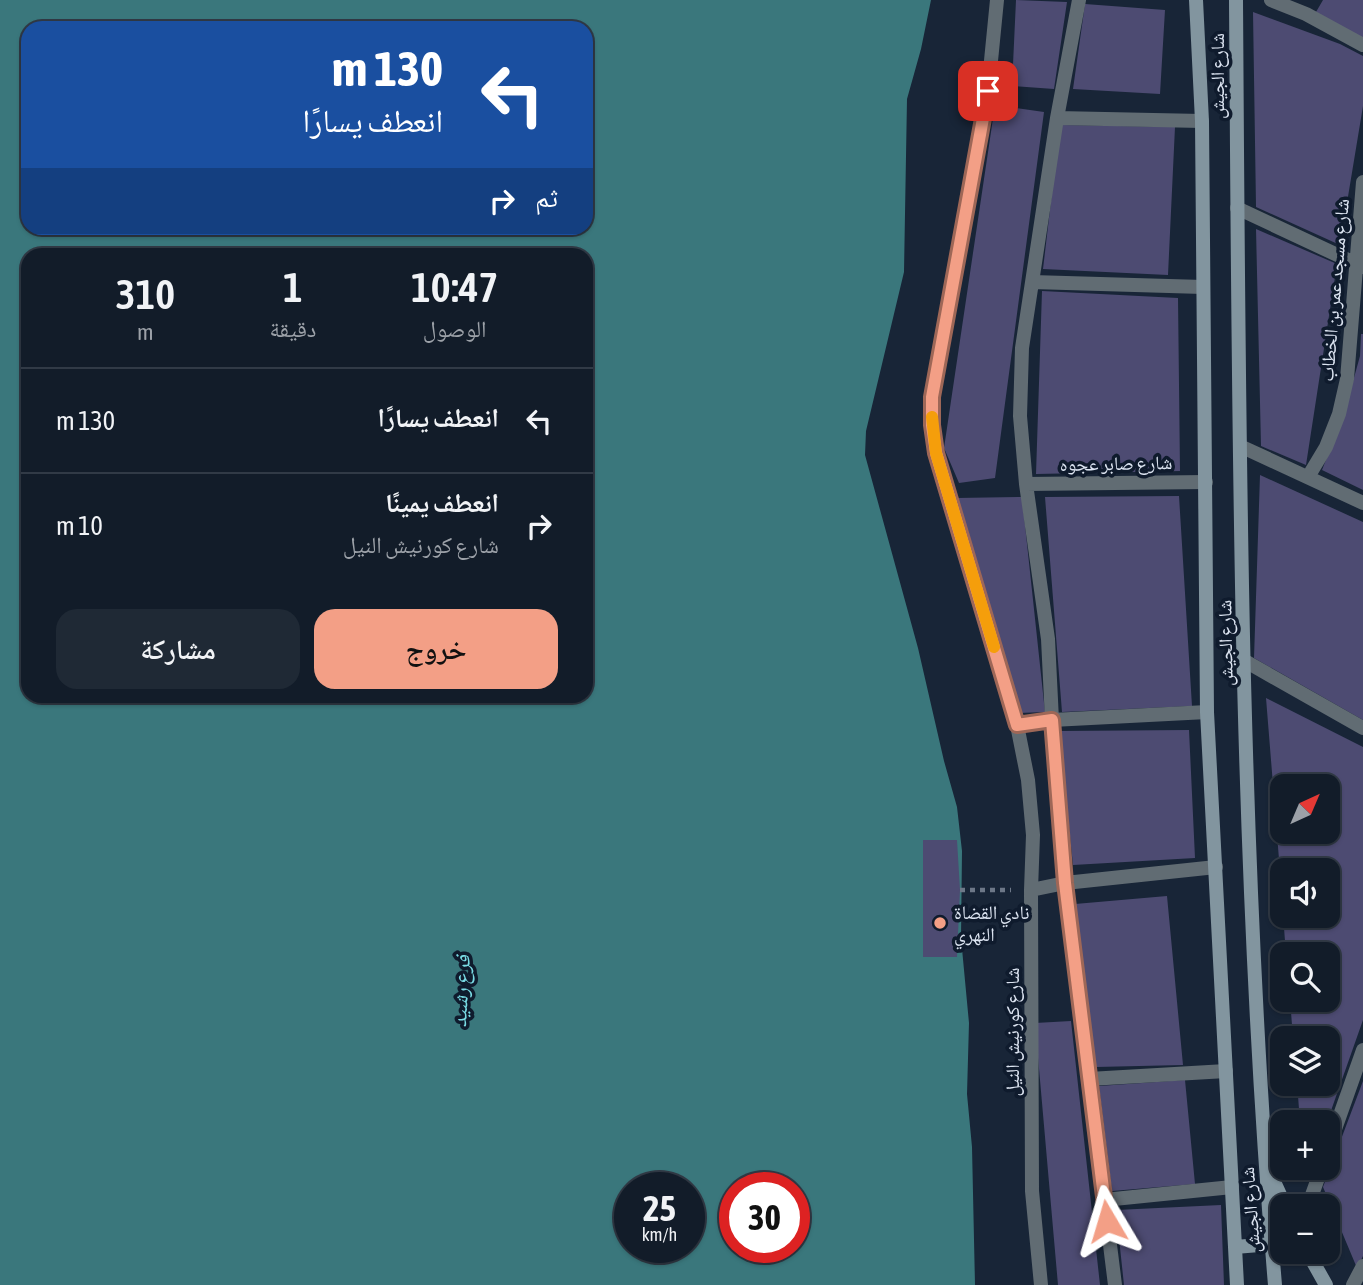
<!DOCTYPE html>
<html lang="ar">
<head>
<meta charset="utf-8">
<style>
  :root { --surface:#121c29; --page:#1f2935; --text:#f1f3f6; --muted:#9ca1a8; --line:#313a46; --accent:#f39f86 }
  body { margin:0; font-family:"Asap Condensed","Noto Naskh Arabic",sans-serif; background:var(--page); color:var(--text); direction:rtl; height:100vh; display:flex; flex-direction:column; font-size:26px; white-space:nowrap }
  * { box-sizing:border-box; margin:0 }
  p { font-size:23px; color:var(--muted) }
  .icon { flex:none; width:38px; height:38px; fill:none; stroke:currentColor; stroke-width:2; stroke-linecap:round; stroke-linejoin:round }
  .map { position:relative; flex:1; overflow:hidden; direction:ltr }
  .drawer { position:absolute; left:21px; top:248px; width:572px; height:455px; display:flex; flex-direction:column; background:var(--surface); border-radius:21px; box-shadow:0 2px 5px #0004,0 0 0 2px var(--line); direction:rtl }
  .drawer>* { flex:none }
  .top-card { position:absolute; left:21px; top:21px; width:572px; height:214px; border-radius:21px; box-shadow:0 2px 5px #0004,0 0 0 2px var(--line); direction:rtl; background:#1a4fa0; color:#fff; overflow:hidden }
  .needle { width:46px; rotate:44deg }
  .controls { position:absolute; left:1270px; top:774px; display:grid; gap:14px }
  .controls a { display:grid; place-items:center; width:70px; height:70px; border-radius:14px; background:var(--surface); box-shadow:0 2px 5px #0004,0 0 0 2px var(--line); font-size:35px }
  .speed { position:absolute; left:614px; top:1172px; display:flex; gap:14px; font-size:35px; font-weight:700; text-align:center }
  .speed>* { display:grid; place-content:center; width:91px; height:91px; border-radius:50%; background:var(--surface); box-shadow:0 2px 5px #0004,0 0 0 2px var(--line); line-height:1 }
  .speed small { font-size:18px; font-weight:400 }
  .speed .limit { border:10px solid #d22; background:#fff; color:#111 }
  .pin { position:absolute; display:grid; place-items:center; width:60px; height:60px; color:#fff; margin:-30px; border-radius:14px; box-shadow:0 4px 10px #0006 }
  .me { position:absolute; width:77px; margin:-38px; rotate:353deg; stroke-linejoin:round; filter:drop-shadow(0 0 5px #0008) }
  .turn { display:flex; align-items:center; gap:24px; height:147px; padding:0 35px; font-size:32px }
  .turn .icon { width:91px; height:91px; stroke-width:2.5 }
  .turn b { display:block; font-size:49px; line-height:60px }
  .then { display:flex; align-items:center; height:66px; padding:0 35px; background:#0003; gap:14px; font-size:26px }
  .eta { display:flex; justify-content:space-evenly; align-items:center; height:119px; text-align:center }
  .eta b { font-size:42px; font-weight:600; line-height:49px }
  .cta { display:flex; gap:14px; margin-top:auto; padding:14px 35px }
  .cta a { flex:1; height:80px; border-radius:21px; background:var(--accent); color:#111; font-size:28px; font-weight:600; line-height:80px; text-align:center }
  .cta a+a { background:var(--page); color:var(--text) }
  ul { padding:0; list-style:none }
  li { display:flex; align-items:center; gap:21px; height:105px; padding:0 35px; border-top:2px solid var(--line) }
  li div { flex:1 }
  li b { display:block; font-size:26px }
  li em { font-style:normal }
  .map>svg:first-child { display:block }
  .water { fill:#3a777c; fill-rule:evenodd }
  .building { fill:#4d4b72; fill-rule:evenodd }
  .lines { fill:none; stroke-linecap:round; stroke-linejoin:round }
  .path { stroke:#6d7888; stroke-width:4.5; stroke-dasharray:5 5; stroke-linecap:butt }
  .minor { stroke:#616c73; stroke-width:14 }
  .secondary { stroke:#82959f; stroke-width:14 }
  .route-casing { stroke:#9e6757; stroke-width:18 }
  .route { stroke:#f39f86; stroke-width:12 }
  .slow { stroke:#f59e0b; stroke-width:12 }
  .poi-dot { fill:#f39f86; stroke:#0f1b2d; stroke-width:2.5 }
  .labels { text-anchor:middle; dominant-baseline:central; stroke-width:7; stroke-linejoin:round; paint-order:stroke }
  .street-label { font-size:19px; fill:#dce4f1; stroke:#0f1b2d }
  .poi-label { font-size:19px; fill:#dce4f1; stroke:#0f1b2d; text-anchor:start }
  .water-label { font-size:21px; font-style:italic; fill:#79dbe4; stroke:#0f1b2d }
</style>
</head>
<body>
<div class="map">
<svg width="1363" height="1285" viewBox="0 0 1363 1285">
  <rect width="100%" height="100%" fill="#182537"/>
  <path class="water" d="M0,0H931L921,49L907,99L904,272L866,431L865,455L918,648L944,761L957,807L962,851L961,938L969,1023L967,1094L972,1147L975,1285H0ZM28,28H586V228H28ZM28,256H586V696H28ZM630,1188H690V1248H630ZM735,1188H794V1248H735Z"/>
  <path class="building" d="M1016,0L1067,2L1054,89L1012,86Z
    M1323,0H1363V40L1316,12Z
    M1085,4L1165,10L1160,94L1073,89Z
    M1253,12L1340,44L1363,56V106L1340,245L1256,207Z
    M995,105L1044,112L995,478L959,483L944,448Z
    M1060,125L1175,127L1168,275L1043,269Z
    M1256,229L1337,264L1306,465L1261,446Z
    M1042,291L1178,298L1180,471L1036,474Z
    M1361,334H1363V490L1322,470L1344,414L1360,356Z
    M1260,475L1363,522V720L1254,658Z
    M1179,496L1192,706L1062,712L1045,497Z
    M1022,497L1045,712L1019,713L956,498Z
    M1266,698L1363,747V1020L1327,1122H1300L1297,1083H1328V1038H1293L1290,999H1328V954H1286L1283,915H1328V870H1283V884H1281ZM1283,786H1328V831H1283Z
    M1189,730L1195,858L1073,865L1059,731Z
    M923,840H957L960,890L957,957H923Z
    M1167,896L1183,1065L1096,1067L1075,904Z
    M1071,1021L1100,1285H1058L1035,1023Z
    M1185,1080L1195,1184L1112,1191L1099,1086Z
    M1363,1081V1256L1357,1268L1323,1187Z
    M1221,1205L1224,1285H1124L1116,1210Z"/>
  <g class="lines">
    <path class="path" d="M960,890H1011"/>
    <path class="minor" d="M997,0L988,91L932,397V425L936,453L1017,725L1028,780L1033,835L1031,890L1032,1191L1041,1285
      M1079,0L1057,118L1022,348L1020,416L1026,484L1048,639L1052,720L1065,883L1115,1285
      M1271,0L1306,14L1363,45
      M1057,118L1202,121
      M1237,208L1363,267
      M1032,282L1203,287
      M1240,446L1363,503
      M1308,477L1326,447L1339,414L1347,379L1363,182
      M1026,484L1206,482
      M1245,661L1363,728
      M1017,725L1052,720L1207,712
      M1031,890L1065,883L1216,867
      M1089,1079L1226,1071
      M1328,1149L1363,1050
      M1104,1200L1232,1187
      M1308,1206L1322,1167
      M1353,1285L1363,1266"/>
    <path class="secondary" d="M1196,0L1202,121L1207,712L1237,1285
      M1236,0C1239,428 1239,858 1275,1285
      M1271,1175L1285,1206
      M1235,1247L1272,1244
      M1307,1251L1326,1285"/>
  </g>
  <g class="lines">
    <g class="route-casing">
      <path id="route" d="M988,91L932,397V425L936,453L1017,725L1052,720L1065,883L1107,1221"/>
    </g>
    <use href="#route" class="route"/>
    <path class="slow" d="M932,417L936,453L994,647"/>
  </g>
  <circle class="poi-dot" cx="940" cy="923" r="7"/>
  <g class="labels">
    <g class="street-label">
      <text transform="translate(1217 76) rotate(-90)">شارع الجيش</text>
      <text transform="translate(1334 290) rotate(-85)">شارع مسجد عمر بن الخطاب</text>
      <text transform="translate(1116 463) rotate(-1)">شارع صابر عجوه</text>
      <text transform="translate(1225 643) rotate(-91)">شارع الجيش</text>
      <text transform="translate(1012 1032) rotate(-90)">شارع كورنيش النيل</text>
      <text transform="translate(1250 1210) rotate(-94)">شارع الجيش</text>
    </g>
    <g class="poi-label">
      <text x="954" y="912">نادي القضاة<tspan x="954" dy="22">النهري</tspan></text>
    </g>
    <g class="water-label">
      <text transform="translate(460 991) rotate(-87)">فرع رشيد</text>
    </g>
  </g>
</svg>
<div class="controls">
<a><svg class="needle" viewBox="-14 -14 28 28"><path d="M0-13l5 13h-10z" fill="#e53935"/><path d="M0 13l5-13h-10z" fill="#9ca1a8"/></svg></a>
<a><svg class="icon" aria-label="sound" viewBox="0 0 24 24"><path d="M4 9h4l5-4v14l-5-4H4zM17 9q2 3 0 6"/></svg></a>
<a><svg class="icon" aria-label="search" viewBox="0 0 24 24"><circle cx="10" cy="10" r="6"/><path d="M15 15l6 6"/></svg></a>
<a><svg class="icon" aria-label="layers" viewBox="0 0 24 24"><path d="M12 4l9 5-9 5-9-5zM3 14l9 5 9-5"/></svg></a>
<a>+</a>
<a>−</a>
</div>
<div class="speed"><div>25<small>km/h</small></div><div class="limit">30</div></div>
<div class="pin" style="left:988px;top:91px;background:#d93025"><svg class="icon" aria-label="arrive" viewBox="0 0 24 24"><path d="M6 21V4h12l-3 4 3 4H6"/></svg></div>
<svg class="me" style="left:1107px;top:1221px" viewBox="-20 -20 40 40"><path d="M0-17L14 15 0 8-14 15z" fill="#f39f86" stroke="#fff" stroke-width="4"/></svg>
<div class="top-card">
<div class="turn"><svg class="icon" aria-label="left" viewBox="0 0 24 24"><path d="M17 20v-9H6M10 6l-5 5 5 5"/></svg><div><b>130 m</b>انعطف يسارًا</div></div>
<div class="then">ثم<svg class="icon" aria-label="right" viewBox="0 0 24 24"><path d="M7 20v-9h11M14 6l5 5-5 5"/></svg></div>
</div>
<section class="drawer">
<div class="eta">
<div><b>10:47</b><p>الوصول</p></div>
<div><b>1</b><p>دقيقة</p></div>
<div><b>310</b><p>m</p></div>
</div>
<ul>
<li><svg class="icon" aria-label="left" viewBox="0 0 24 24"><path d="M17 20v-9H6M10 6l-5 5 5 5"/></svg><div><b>انعطف يسارًا</b></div><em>130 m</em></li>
<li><svg class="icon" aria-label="right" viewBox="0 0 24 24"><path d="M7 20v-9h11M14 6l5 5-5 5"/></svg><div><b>انعطف يمينًا</b><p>شارع كورنيش النيل</p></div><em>10 m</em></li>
</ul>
<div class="cta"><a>خروج</a><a>مشاركة</a></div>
</section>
</div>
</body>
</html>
